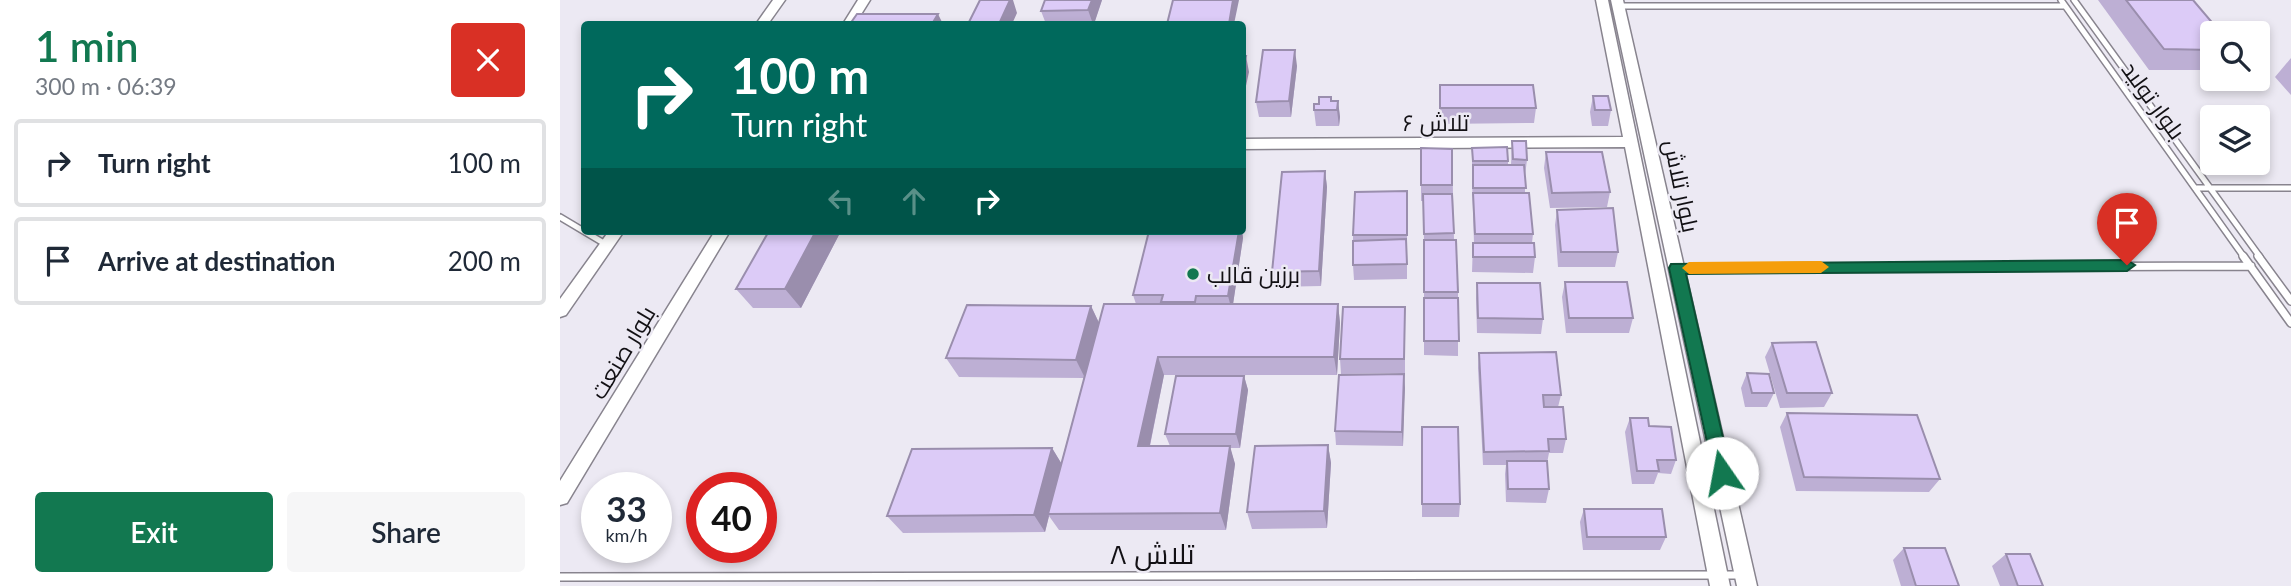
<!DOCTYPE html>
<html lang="en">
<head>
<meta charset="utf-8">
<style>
  :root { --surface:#fff; --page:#f6f6f7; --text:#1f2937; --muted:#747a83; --line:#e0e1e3; --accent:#127850 }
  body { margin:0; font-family:Lato,Cairo,sans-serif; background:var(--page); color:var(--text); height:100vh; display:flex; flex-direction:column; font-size:26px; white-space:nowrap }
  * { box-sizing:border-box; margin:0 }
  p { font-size:23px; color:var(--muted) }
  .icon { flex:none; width:38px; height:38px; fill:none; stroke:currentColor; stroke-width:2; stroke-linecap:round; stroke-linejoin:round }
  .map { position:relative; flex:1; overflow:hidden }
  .panel { display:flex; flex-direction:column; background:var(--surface); width:560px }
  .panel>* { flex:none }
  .guide { position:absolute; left:21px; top:21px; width:665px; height:214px; border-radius:7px; box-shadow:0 4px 10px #0003; background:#00695c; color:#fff; overflow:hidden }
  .buttons { position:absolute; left:1640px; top:21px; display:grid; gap:14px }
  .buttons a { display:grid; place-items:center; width:70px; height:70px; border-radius:7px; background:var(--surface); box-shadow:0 4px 10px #0003; font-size:35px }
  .speed { position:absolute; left:21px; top:472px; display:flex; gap:14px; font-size:35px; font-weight:700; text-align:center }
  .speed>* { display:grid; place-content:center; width:91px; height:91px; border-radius:50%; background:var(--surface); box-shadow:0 4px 10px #0003; line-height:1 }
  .speed small { font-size:18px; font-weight:400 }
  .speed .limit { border:10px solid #d22; background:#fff; color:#111 }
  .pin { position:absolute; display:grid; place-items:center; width:60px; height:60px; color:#fff; margin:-72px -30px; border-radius:50% 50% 50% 0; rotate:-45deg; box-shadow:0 0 7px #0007 }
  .pin .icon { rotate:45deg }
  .me { position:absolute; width:77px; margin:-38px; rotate:348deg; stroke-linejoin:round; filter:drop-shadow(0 0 5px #0008) }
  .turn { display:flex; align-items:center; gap:24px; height:147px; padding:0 35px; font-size:32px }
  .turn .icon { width:91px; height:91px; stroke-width:2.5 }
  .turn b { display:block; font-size:49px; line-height:60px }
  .lanes { display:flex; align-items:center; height:66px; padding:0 35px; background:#0003; justify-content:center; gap:35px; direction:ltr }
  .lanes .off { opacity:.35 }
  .round { display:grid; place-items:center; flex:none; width:74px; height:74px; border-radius:7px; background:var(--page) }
  .summary { display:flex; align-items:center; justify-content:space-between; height:119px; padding:0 35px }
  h1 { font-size:42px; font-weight:600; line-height:52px; color:var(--accent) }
  .primary-button { display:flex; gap:14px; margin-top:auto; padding:14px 35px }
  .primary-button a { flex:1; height:80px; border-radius:7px; background:var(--accent); color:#fff; font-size:28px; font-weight:600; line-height:80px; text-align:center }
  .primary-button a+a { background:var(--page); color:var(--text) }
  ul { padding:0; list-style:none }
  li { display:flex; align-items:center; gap:21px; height:88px; margin:0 14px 10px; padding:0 21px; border:4px solid var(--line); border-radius:7px }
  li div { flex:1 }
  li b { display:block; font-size:26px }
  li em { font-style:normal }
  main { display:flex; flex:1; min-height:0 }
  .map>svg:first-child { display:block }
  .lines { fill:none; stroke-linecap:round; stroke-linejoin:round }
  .service-far1-casing { stroke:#88848e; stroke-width:8 }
  .service-casing { stroke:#88848e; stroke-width:10 }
  .tertiary-casing { stroke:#88848e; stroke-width:3 }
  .service-far1 { stroke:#fff; stroke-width:5 }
  .service { stroke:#fff; stroke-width:7 }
  .tertiary { fill:#fff; fill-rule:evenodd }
  .wall { fill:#bdafd4 }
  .shaded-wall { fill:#9a8ead }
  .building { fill:#dccbf7; stroke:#9a8ead; stroke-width:2 }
  .route { fill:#127850; stroke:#0c4e34; stroke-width:2 }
  .slow { fill:#f59e0b }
  .poi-dot { fill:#127850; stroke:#ece9f3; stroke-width:2.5 }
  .labels { text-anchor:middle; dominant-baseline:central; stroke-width:5; stroke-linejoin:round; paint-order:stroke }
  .street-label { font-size:23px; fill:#121014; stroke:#ece9f3 }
  .poi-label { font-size:23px; fill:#121014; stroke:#ece9f3; text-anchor:start }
  .near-street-label { font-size:28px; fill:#121014; stroke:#ece9f3 }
</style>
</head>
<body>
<main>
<section class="panel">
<div class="summary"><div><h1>1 min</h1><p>300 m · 06:39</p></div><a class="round" style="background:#d93025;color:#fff"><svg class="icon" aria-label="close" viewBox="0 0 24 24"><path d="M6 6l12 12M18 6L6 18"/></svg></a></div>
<ul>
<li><svg class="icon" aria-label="right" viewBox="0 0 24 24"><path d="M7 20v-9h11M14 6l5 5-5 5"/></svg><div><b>Turn right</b></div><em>100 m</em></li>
<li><svg class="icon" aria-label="arrive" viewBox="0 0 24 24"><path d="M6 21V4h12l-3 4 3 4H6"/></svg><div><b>Arrive at destination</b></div><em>200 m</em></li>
</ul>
<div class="primary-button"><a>Exit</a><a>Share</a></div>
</section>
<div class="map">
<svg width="1731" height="586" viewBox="0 0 1731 586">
  <rect width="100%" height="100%" fill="#ece9f3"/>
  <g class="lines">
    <g class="service-far1-casing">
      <path id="service-far1" d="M1501,0L1684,257
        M1514,0L1700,257
        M1059,6H1505
        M1635,188H1731
        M0,217L47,245"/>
    </g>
    <g class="service-casing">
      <path id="service" d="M1683,256L1731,323
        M1698,256L1731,301
        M1119,268L1691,266
        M0,577L1183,575"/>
    </g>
    <g class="tertiary-casing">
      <path id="tertiary" d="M213,0H225L208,24H196Z
        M298,0H310L295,24H283Z
        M1036,0H1048L1170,586H1150L1065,147L682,149V139L1063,137Z
        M1051,0H1063L1197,586H1177Z
        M49,231H64L6,315L0,317V299Z
        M155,231H170L7,503L0,505V481Z"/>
    </g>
    <use href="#service-far1" class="service-far1"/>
    <use href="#service" class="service"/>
    <use href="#tertiary" class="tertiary"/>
  </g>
  <path class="wall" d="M485,0H542L534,24H486L481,11Z
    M1538,0H1633L1652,33V70H1589Z
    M1731,58V95L1715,77Z
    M737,66L731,117H699L696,102Z
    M880,85L976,108L974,123L880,124Z
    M1033,96L1051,110L1048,126H1032L1030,112Z
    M771,97L772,101H778L780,117L779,126H756L754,110L759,104Z
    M952,141L967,160L965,175V193L973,234L972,243L975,257L973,273L912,272L913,243H914L912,180V148L948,161V165H951Z
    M861,148L892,149L894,240L898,292V356L864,355V240L863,201H861Z
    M986,152L1050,192L1047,207L990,208L984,168Z
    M765,171L767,187L761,286L714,287L712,272Z
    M847,191V279L794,280L793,265V235Z
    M997,210L1058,252L1055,267H998L995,225Z
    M209,231H281L241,308H193L176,289Z
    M589,231H682L683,238L673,304H778L780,323L777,375H604L590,446H610L605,434L684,376L688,390L680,448H670L675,464L666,530H499L489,516L485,532L343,533L327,516L492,448L501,463L524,378L399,377L386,358L531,306L539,323L576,304L573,295Z
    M1005,282L1073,318L1069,333H1006L1002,297Z
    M917,283L983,319L981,334L917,333L916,298Z
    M845,307V373L781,374L780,359Z
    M1212,343L1272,393L1264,407L1220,408L1205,357Z
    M919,353L1001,395L998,407L1006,439L1003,453H989L987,463L989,489L986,503L946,502L945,474L946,465H923L918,368Z
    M1187,373L1214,393L1207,407H1185L1181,388Z
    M844,374L843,446L776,445L775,431Z
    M1227,413L1380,479L1369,492L1236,491L1220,427Z
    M1070,418L1089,426L1116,460L1111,474L1098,473L1094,484H1072L1065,432Z
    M862,427L900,504L899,517H862Z
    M768,445L771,463L767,528L692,529L687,512Z
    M1024,509L1106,537L1100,550H1023L1020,522Z
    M1344,548L1399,586H1341L1333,560Z
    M1446,554L1483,586H1440L1432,566Z"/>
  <path class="shaded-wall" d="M450,0H453L457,13L452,24H439Z
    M532,0H542L534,24H533L528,10Z
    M673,0H679L674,24H669Z
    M378,14L383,24H372Z
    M735,50L737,66L731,117L729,101Z
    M686,56L689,72L684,95L682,85V74Z
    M778,101L780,117L779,126L777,110Z
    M765,171L767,187L761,286L759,271Z
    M256,231H281L241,308L225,289Z
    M679,231H682L683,238L672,311L668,296Z
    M778,304L780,323L777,375L774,357Z
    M531,306L540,325L525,378L516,360Z
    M598,357L604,375L586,464L578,446Z
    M844,374L845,388L843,446L842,432Z
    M684,376L688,390L680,448L676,434Z
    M768,445L771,463L767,528L764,511Z
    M670,446L675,464L666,530L660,513Z
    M492,448L503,466L488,514L489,516L485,532L474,515Z"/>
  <path class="building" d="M420,0H450L439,24H408Z
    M485,0H532L528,10L481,11Z
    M613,0H673L669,24H607Z
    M1566,0H1633L1661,33H1652V50L1604,49Z
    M297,14H378L372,24H290Z
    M703,50H735L729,101L696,102Z
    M682,56H686L682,74Z
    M880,85H973L976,108H880Z
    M1033,96H1048L1051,110H1035Z
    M759,97H771V101H778L777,110H754V104H759Z
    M952,141H966L967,160L953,159Z
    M947,147L948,161H913L912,148Z
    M861,148L892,149V185H861Z
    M986,152H1042L1050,192L992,193Z
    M913,165H964L966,188H913Z
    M765,171L759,271L712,272L722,172Z
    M847,191V235H793L795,192Z
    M913,193H969L973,234H915Z
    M863,194H892L894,233L864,234Z
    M1053,208L1058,252H1001L997,210Z
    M209,231H256L225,289H176Z
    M589,231H679L668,296H636L635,302H601L603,295H573Z
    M846,239L847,264L793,265V241Z
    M864,240H896L898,292H864Z
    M913,243H974L975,257H913Z
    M1005,282H1067L1073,318H1009Z
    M917,283H980L983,319L918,318Z
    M864,298H898L899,341H864Z
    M544,304H778L774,357H598L578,446H670L660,513L488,514Z
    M407,305L531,306L516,360L386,358Z
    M783,307H845L844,359H780Z
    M1256,342L1272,393H1227L1212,343Z
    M996,352L1001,395H983L984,407H1003L1006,439H988L989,451L924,452L919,353Z
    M1187,373L1209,374L1214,393H1192Z
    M844,374L842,432L775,431L779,375Z
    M616,376H684L676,434H605Z
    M1227,413L1357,415L1380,479L1244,477Z
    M1070,418H1088L1089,426L1111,427L1116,460H1097L1099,471H1077Z
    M862,427H898L900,504H862Z
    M768,445L764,511L687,512L695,446Z
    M492,448L474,515L327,516L352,449Z
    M947,461H987L989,489H948Z
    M1024,509H1102L1106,537H1027Z
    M1344,548H1385L1399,586H1356Z
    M1446,554H1470L1483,586H1458Z"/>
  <path class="route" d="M1567,260L1575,265L1567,271L1126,274L1171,473L1168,479L1162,481L1155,479L1109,268L1111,264Z"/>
  <path class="slow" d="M1261,261L1269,267L1261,273L1129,274L1122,268L1129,262Z"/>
  <circle class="poi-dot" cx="633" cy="274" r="7"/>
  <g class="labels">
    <g class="street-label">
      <text transform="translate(1594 100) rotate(54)">بلوار تولید</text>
      <text x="876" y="122">تلاش ۶</text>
      <text transform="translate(1122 186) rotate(78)">بلوار تلاش</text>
      <text transform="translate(62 352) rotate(-59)">بلوار صنعت</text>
    </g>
    <g class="poi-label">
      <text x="647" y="274">برزین قالب</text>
    </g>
    <g class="near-street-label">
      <text x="592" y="553">تلاش ۸</text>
    </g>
  </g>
</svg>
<div class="buttons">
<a><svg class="icon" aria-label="search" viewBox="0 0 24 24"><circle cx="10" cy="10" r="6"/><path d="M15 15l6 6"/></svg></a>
<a><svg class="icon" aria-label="layers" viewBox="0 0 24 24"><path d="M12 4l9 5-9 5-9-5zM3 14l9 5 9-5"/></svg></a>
</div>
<div class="speed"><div>33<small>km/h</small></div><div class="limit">40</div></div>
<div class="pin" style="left:1567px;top:265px;background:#d93025"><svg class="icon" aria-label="arrive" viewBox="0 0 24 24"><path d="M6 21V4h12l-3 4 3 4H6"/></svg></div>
<svg class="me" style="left:1162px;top:473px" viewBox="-20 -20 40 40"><circle r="19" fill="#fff"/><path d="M0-13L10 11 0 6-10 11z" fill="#127850"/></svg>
<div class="guide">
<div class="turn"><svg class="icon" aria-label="right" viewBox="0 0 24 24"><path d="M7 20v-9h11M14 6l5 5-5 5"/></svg><div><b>100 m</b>Turn right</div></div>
<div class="lanes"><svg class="icon off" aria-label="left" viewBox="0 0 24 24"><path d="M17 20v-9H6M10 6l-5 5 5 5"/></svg><svg class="icon off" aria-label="ahead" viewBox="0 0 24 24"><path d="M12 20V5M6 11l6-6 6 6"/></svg><svg class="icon" aria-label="right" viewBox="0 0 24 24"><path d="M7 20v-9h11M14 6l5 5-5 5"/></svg></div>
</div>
</div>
</main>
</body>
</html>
